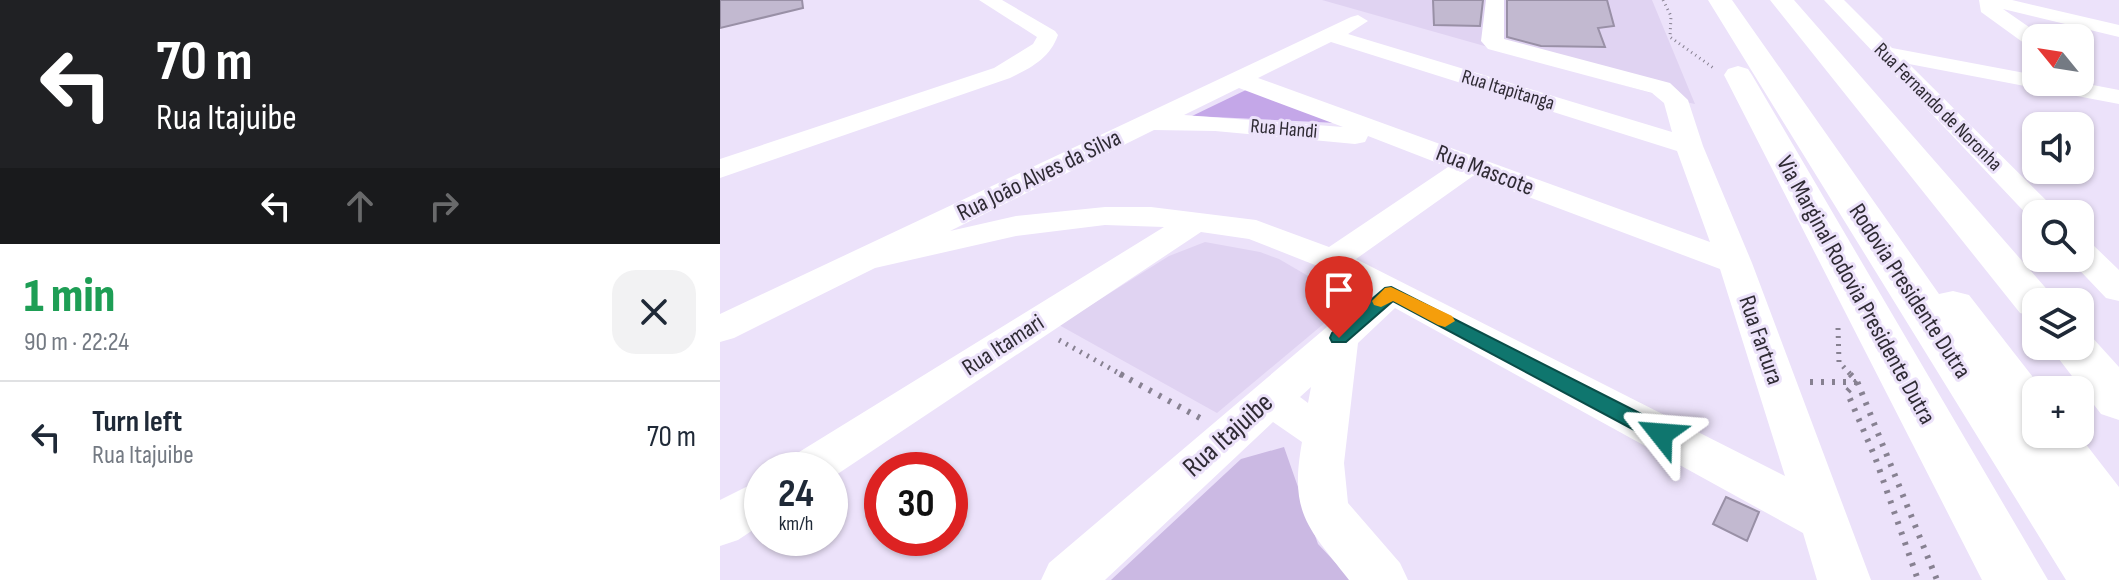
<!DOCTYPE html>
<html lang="en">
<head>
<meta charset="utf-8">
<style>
  :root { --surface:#fff; --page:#f2f2f3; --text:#1f2937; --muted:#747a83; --line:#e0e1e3 }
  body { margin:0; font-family:"Sofia Sans Condensed",sans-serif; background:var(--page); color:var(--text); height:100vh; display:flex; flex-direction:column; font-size:30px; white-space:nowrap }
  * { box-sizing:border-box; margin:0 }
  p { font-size:26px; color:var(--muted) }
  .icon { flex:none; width:44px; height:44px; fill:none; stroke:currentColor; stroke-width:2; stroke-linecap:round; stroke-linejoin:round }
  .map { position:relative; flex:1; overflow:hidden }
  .side { display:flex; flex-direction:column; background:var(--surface); width:720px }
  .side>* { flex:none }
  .hud { background:#202124; color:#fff; overflow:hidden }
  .needle { width:52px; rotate:300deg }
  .controls { position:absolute; left:1302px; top:24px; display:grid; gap:16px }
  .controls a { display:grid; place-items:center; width:72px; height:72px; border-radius:16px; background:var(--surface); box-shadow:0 2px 6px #0004; font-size:40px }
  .speed { position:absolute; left:24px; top:452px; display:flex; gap:16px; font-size:40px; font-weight:700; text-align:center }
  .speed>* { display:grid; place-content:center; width:104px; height:104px; border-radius:50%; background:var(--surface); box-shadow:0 2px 6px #0004; line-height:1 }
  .speed small { font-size:20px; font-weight:400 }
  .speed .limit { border:12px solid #d22; background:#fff; color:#111 }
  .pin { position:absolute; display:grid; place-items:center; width:68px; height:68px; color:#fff; margin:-82px -34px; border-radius:50% 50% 50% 0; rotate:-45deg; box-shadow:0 0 8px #0007 }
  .pin .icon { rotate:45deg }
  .me { position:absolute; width:88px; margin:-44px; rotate:298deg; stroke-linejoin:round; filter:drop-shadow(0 0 6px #0008) }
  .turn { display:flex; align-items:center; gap:28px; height:168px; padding:0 24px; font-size:36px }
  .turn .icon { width:104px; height:104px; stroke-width:2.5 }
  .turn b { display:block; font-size:56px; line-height:68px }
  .lanes { display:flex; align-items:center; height:76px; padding:0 24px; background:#0003; justify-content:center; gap:40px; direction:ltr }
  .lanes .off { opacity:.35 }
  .round { display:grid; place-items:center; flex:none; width:84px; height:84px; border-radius:24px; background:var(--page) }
  .overview { display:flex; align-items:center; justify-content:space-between; height:136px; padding:0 24px }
  h1 { font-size:48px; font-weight:800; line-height:60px; color:#1e9e55 }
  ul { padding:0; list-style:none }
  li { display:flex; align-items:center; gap:24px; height:112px; padding:0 24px; border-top:2px solid var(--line) }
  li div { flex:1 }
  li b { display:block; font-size:30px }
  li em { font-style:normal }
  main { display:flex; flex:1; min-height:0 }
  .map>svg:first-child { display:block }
  .built { fill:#e0d3f2 }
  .green { fill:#cbb9e3 }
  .forest { fill:#c4a7e8 }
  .building { fill:#c2b9d0; stroke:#9990a6; stroke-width:2 }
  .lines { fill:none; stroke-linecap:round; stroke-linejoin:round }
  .path-far2 { stroke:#878191; stroke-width:3; stroke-dasharray:1 4; stroke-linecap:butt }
  .path-far1 { stroke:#878191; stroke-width:5; stroke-dasharray:2 6; stroke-linecap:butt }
  .path { stroke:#878191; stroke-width:6; stroke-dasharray:3 8; stroke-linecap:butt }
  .minor { fill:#fff; fill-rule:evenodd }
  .highway { fill:#fff; fill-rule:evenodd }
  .route { fill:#0f766e; stroke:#0a4d48; stroke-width:2 }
  .slow { fill:#f59e0b }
  .labels { text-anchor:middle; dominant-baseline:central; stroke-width:6; stroke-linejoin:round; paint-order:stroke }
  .far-street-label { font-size:20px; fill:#2f2b34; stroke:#ece2fa }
  .street-label { font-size:24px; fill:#2f2b34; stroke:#ece2fa }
  .near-street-label { font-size:28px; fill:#2f2b34; stroke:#ece2fa }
</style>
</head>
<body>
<main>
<section class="side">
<div class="hud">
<div class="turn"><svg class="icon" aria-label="left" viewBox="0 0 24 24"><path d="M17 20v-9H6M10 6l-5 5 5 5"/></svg><div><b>70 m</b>Rua Itajuibe</div></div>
<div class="lanes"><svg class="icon" aria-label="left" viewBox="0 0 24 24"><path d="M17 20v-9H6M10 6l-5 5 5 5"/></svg><svg class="icon off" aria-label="ahead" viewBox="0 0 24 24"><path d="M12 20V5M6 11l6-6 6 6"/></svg><svg class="icon off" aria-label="right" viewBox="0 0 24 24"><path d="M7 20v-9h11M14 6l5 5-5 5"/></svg></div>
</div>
<div class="overview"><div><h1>1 min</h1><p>90 m · 22:24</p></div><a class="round"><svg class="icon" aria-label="close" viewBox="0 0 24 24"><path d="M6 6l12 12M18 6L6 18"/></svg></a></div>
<ul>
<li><svg class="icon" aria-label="left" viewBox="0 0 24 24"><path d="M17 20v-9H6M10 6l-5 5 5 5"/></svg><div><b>Turn left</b><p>Rua Itajuibe</p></div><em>70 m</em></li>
</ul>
</section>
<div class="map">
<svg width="1399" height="580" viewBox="0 0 1399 580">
  <rect width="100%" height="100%" fill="#ece2fa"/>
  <path class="built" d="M602,0H932L975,104L956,100Z
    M485,242L540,252L559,259L631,301L497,413L339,325L449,256Z"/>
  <path class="green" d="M564,447L598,544L632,580H391L521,459Z"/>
  <path class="forest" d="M528,89L617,123L472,116Z"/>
  <path class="building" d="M0,0H82L83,8L0,28Z
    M713,0H763L760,26L714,25Z
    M787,0H887L894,26L878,28L885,47L821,46L787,37Z
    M1006,497L1039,512L1027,541L993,524Z"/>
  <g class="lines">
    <path class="path-far2" d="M943,0L951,16L950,37L995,69"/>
    <path class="path-far1" d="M1118,328L1119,362L1132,376
      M339,340L404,376"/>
    <path class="path" d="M400,374L480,418
      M1130,374L1137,381L1217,580
      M1137,381L1127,392L1155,457L1198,580
      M1090,382H1136"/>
    <path class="minor" d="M259,0H282L335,31L338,35C330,58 311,68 290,78L0,178V159L274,68L313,44L317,37Z
      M766,0H784V39L950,83L968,100L983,146L1032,263L1151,580H1097L1083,533L675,308L638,343L624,463L628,503L680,563L688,580H629C588,527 569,514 582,442L553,422L385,580H321L329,563L647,293L600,267L529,239L481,232L110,479V470H64L71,457L444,227L385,225L296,236L155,268L14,338L0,342V314L631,17L638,15L648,21L628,34L952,132L944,103L932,93L768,49L761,41ZM611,42L957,151L990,242L538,78ZM519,88L623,127L464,115ZM434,130L495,131L635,144L645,142L648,136L728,167L609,247L536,220L431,207H385L296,216L230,231ZM753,176L1000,269L1065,476L636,259ZM591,387L588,403L580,397Z
      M1104,0H1124L1172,48L1316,75V82H1357L1399,90V104L1189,64L1340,214H1316V221H1313Z
      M1259,0H1292L1399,25V37L1283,9L1325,38H1316V47L1308,46L1261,12Z
      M1360,241L1372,244L1399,270V301L1386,298L1348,258H1360Z
      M42,479V524L18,540L0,546V500Z"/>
    <path class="highway" d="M988,0H1012L1219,294L1233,291L1249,295L1323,390H1316V434H1358L1399,487V580H1346Z
      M1050,0H1074L1338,302H1316V317L1300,313Z
      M1018,66L1028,69L1032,75L1328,580H1262L1004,75L1008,69Z
      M1360,332L1370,335L1399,367V420L1381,414L1329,346H1360Z"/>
  </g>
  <path class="route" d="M671,287L949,428L952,434L949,440L941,443L933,440L673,301L626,342H612L610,338L612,333L665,288Z"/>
  <path class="slow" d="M671,287L732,316L735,321L725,327L718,325L673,301L661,307L654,305L652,301L665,288Z"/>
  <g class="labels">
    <g class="far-street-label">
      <text transform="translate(788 90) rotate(17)">Rua Itapitanga</text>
      <text transform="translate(1218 107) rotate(45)">Rua Fernando de Noronha</text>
      <text transform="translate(564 129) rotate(5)">Rua Handi</text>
    </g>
    <g class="street-label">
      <text transform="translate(765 170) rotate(21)">Rua Mascote</text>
      <text transform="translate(319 175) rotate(-26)">Rua João Alves da Silva</text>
      <text transform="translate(1136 290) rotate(61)">Via Marginal Rodovia Presidente Dutra</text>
      <text transform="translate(1190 291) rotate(57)">Rodovia Presidente Dutra</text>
      <text transform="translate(1041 340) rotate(71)">Rua Fartura</text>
      <text transform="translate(283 345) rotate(-33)">Rua Itamari</text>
    </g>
    <g class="near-street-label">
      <text transform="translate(508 435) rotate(-42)">Rua Itajuibe</text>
    </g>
  </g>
</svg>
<div class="controls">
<a><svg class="needle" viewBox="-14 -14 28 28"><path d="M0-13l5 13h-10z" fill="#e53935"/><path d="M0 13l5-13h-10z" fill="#747a83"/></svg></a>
<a><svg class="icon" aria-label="sound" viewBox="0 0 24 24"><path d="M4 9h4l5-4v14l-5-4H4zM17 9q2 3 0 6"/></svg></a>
<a><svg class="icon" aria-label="search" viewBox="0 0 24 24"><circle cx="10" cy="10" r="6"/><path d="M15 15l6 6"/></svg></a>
<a><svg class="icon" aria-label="layers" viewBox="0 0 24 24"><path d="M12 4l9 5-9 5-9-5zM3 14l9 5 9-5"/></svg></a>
<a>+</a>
</div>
<div class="speed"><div>24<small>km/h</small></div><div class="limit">30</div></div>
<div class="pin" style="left:619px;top:338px;background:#d93025"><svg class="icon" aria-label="arrive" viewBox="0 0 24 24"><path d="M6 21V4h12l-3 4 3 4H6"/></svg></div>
<svg class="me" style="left:941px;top:434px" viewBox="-20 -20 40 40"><path d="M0-17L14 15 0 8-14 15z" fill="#0f766e" stroke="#fff" stroke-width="4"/></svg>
</div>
</main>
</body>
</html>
